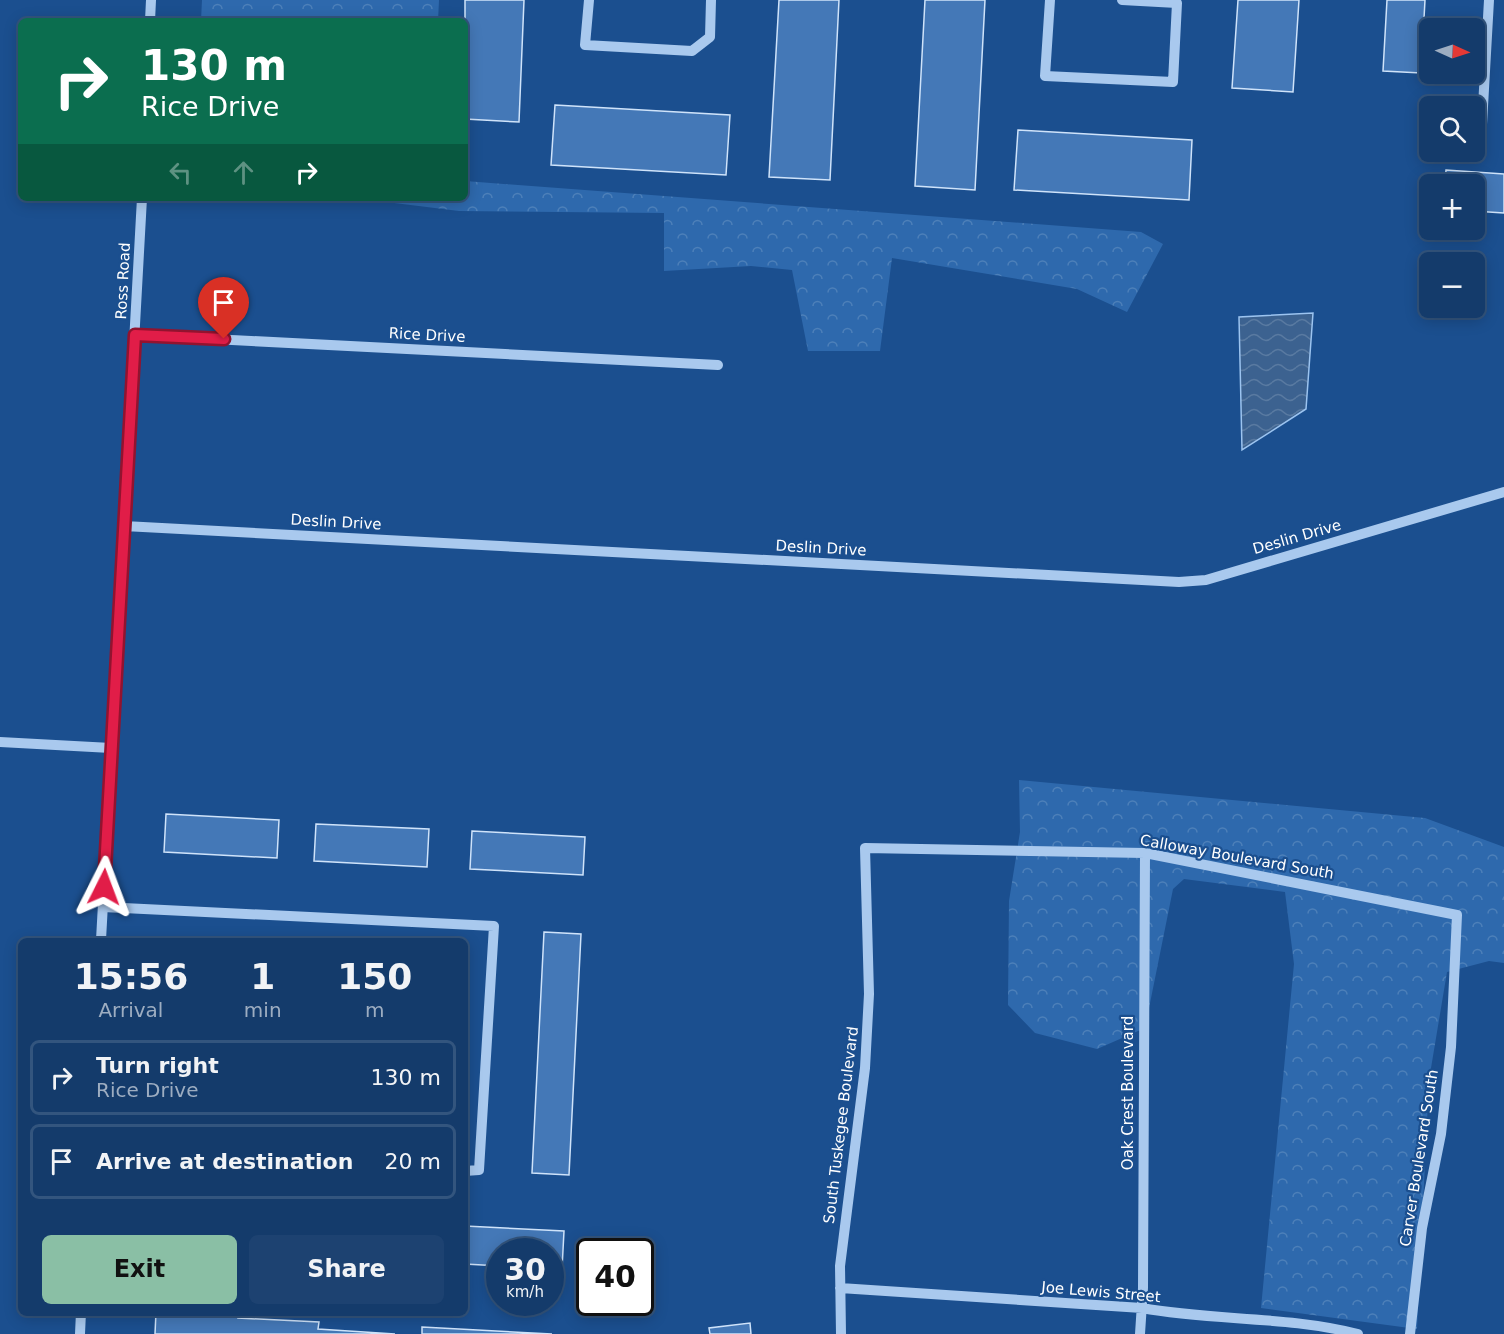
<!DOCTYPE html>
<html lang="en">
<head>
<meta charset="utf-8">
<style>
  :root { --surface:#143b6b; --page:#1d4271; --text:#f1f3f6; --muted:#9dadc1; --line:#33557e; --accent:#8abfa5 }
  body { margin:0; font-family:"DejaVu Sans",sans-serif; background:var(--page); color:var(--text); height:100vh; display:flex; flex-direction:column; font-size:22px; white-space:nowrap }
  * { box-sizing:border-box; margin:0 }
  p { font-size:20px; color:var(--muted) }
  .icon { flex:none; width:33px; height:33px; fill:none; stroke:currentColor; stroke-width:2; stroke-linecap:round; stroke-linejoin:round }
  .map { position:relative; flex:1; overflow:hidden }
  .side { position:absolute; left:18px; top:938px; width:450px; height:378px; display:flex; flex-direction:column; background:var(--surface); border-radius:9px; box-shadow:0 3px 15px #0003,0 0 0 2px var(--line) }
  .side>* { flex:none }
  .hud { position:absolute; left:18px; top:18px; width:450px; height:183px; border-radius:9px; box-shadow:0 3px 15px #0003,0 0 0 2px var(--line); background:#0b6e4f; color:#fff; overflow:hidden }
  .needle { width:39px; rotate:93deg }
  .controls { position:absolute; left:1419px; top:18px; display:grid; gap:12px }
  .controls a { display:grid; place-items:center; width:66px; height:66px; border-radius:9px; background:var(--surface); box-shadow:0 3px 15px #0003,0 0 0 2px var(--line); font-size:30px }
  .speed { position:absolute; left:486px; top:1238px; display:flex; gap:12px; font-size:30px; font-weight:700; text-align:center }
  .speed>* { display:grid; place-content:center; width:78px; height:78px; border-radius:50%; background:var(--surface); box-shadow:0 3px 15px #0003,0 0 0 2px var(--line); line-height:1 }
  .speed small { font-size:15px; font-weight:400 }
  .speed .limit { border:3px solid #111; border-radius:9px; background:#fff; color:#111 }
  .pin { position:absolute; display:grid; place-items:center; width:51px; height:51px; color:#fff; margin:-62px -26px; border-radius:50% 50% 50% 0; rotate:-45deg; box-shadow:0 0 6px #0007 }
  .pin .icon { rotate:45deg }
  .me { position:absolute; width:66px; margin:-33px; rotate:3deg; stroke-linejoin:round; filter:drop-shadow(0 0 4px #0008) }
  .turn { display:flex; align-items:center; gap:21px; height:126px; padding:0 24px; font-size:27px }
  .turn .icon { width:78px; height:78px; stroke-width:2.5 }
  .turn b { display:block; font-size:42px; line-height:51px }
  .lanes { display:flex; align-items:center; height:57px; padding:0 24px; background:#0003; justify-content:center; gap:30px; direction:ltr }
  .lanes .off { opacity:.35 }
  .eta { display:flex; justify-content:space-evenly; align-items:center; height:102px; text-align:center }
  .eta b { font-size:36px; font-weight:700; line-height:42px }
  .cta { display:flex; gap:12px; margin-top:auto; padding:12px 24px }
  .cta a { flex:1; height:69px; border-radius:9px; background:var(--accent); color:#111; font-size:24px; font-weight:700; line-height:69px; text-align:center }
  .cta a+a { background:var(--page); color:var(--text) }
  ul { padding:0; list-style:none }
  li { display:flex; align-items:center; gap:18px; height:75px; margin:0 12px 9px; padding:0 12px; border:3px solid var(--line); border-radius:9px }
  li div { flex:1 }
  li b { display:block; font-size:22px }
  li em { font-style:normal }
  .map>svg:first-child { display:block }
  .forest { fill:url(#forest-crowns) }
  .water { fill:url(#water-waves); stroke:#9cc4f0; stroke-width:1.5 }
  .building { fill:#4478b7; stroke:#cfe3fa; stroke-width:1.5 }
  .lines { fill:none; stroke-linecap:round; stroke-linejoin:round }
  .minor { stroke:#a9c9ee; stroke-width:10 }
  .route-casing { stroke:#92132f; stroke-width:15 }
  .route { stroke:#e11d48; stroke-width:10 }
  .labels { text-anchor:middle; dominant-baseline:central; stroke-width:4.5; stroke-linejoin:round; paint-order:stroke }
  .street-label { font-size:15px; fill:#fff; stroke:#1b4f8f }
</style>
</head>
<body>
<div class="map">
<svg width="1504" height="1334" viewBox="0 0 1504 1334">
  <defs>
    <pattern id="forest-crowns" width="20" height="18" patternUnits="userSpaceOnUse" patternTransform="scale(1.5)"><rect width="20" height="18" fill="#2e69ad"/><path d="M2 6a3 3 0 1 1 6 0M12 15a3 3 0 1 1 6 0" fill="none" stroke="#4d80b9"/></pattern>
    <pattern id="water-waves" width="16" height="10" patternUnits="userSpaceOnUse" patternTransform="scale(1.5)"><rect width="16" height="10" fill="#3c6290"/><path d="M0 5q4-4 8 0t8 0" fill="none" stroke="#597aa1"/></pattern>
  </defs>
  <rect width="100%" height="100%" fill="#1b4f8f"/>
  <path class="forest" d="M202,0H439L438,21H201Z
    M465,181L1141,232L1163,244L1127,312L1077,289L892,258L880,351H808L792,270L751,266L664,271V213L459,211L354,198H465Z
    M1019,780L1425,818L1504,847V963L1489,961L1447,972L1429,1080L1417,1329L1261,1308L1294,964L1285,892L1184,879L1173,889L1145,1028L1097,1049L1035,1033L1008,1005L1009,901L1020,832Z"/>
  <path class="water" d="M1313,313L1306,409L1242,450L1239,317Z"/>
  <path class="building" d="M465,0H524L519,122L465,119Z
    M779,0H839L830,180L769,177Z
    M925,0H985L975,190L915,186Z
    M1238,0H1299L1293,92L1232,88Z
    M1387,0H1425L1421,73L1383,71Z
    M555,105L730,115L726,175L551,165Z
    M1018,130L1192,140L1189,200L1014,190Z
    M1446,170L1504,174V213L1474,211V184H1445Z
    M166,814L279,820L277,858L164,852Z
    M316,824L429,829L427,867L314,861Z
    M472,831L585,837L583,875L470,869Z
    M544,932L581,934L569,1175L532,1173Z
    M465,1226L564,1231L562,1269L550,1268V1251H500V1266L465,1264Z
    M156,1312H239L238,1318L319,1322L318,1329L395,1334H155Z
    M750,1323L751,1334H710L709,1328Z
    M422,1327L552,1334H422Z"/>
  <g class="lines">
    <path class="minor" d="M589,0L585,45L692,51L710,37L711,0
      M1050,0L1045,76L1173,82L1177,3L1122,0
      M150,21L151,0
      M1481,142L1489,0
      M135,335L718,365
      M124,526L1179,582L1206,580L1504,492
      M0,742L111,748
      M103,907L494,926L479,1170L465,1171
      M101,940L142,198
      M840,1288L1142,1308C1213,1321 1288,1316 1358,1334
      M80,1334L81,1312
      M841,1334L840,1266L865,1068L869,994L865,848L1145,853L1457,915L1451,1047L1441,1134L1422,1228L1410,1334
      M1140,1334L1143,1288L1145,853"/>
  </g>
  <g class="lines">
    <g class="route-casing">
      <path id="route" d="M104,887L135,335L224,339"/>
    </g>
    <use href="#route" class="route"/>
  </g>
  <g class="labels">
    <g class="street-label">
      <text transform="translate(123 281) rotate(-87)">Ross Road</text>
      <text transform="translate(427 335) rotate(3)">Rice Drive</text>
      <text transform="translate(336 522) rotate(3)">Deslin Drive</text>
      <text transform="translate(1297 537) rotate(-16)">Deslin Drive</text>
      <text transform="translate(821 548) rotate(3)">Deslin Drive</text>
      <text transform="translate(1237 857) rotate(10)">Calloway Boulevard South</text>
      <text transform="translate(1128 1093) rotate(-90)">Oak Crest Boulevard</text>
      <text transform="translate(841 1125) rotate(-83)">South Tuskegee Boulevard</text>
      <text transform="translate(1419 1158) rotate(-81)">Carver Boulevard South</text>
      <text transform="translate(1101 1292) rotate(5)">Joe Lewis Street</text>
    </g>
  </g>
</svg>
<div class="controls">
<a><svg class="needle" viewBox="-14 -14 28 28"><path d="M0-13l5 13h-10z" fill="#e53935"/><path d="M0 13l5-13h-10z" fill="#9dadc1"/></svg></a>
<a><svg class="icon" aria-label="search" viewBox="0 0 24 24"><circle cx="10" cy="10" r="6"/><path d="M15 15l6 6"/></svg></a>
<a>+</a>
<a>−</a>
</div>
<div class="speed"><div>30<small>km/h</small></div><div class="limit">40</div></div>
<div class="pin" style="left:224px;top:339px;background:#d93025"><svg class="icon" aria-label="arrive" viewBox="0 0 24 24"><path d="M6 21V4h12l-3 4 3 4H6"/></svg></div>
<svg class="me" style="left:104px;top:887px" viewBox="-20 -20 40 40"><path d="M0-17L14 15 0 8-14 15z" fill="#e11d48" stroke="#fff" stroke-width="4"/></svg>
<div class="hud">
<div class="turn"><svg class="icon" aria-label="right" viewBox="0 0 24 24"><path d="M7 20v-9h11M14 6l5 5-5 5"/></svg><div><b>130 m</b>Rice Drive</div></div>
<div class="lanes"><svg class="icon off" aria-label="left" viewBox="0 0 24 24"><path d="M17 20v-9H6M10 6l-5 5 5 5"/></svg><svg class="icon off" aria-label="ahead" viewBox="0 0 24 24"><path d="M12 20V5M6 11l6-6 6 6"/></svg><svg class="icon" aria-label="right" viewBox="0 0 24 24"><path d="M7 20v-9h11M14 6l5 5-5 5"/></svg></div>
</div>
<section class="side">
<div class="eta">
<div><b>15:56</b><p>Arrival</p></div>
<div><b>1</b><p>min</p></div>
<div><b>150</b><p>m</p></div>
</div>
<ul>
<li><svg class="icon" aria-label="right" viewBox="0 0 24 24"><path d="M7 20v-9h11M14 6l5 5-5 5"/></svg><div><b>Turn right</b><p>Rice Drive</p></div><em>130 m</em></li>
<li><svg class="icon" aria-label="arrive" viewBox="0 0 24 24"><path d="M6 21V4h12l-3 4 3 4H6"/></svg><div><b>Arrive at destination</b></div><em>20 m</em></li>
</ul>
<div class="cta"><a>Exit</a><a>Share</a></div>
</section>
</div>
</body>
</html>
